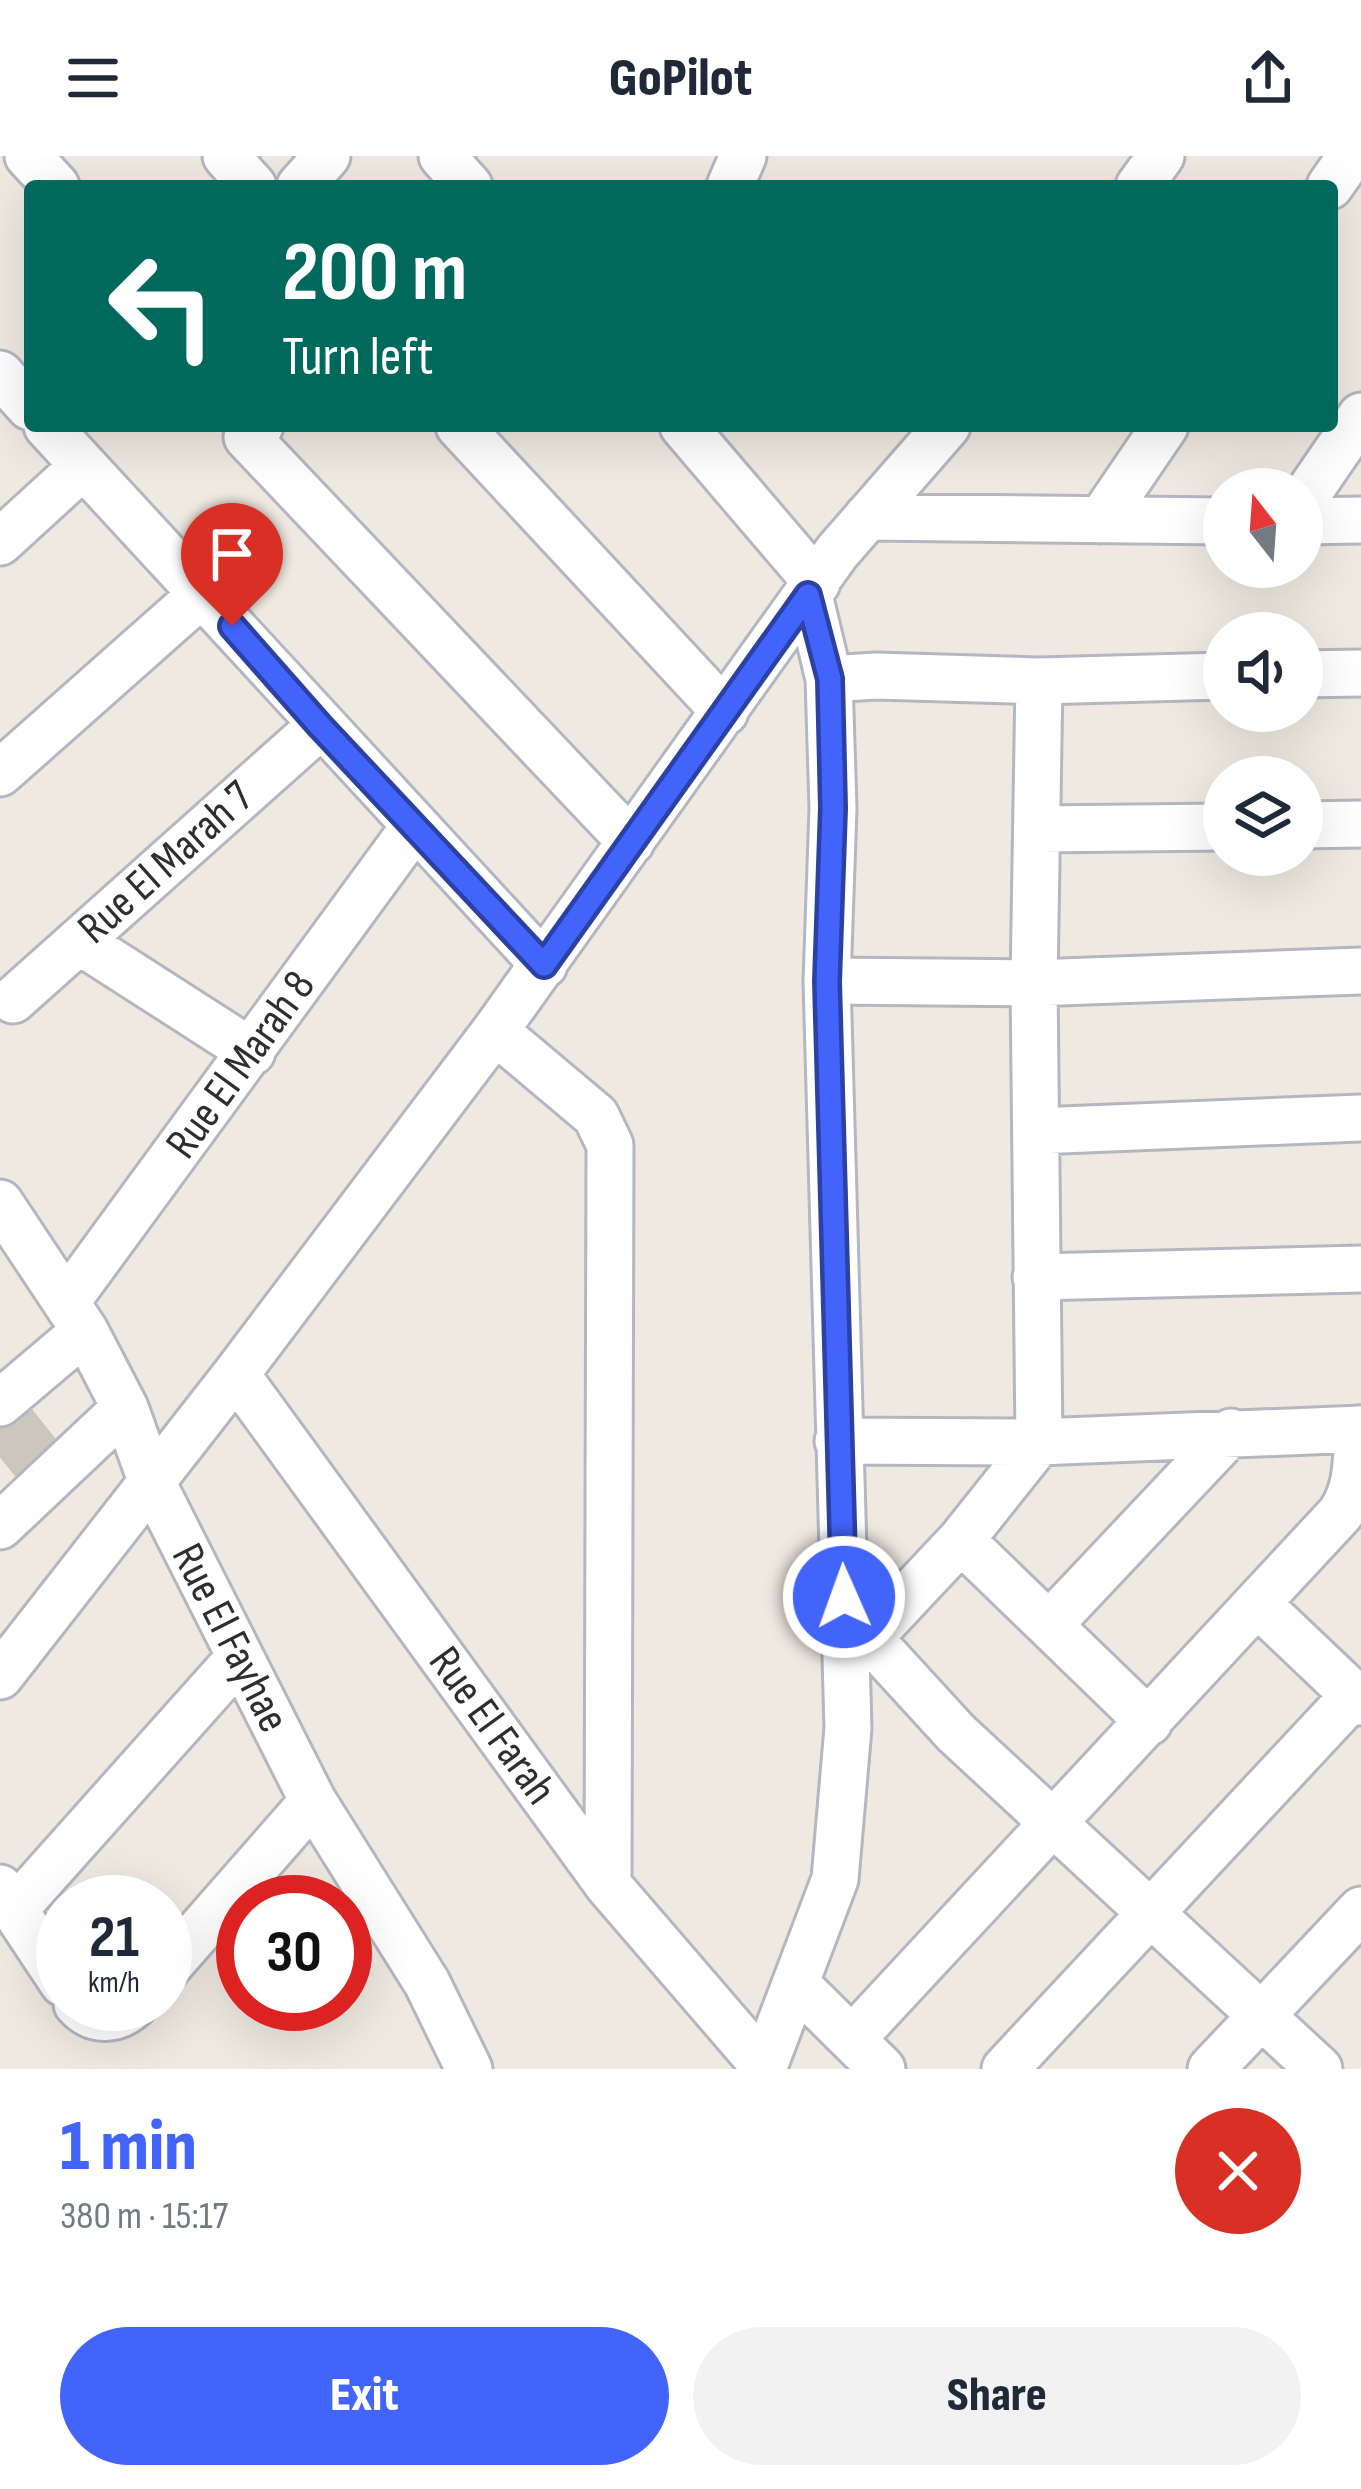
<!DOCTYPE html>
<html lang="en">
<head>
<meta charset="utf-8">
<style>
  :root { --surface:#fff; --page:#f2f2f3; --text:#1f2937; --muted:#747a83; --accent:#4264fb }
  body { margin:0; font-family:"Sofia Sans Condensed",sans-serif; background:var(--page); color:var(--text); height:100vh; display:flex; flex-direction:column; font-size:45px; white-space:nowrap }
  * { box-sizing:border-box; margin:0 }
  p { font-size:39px; color:var(--muted) }
  .icon { flex:none; width:66px; height:66px; fill:none; stroke:currentColor; stroke-width:2; stroke-linecap:round; stroke-linejoin:round }
  .map { position:relative; height:1913px; overflow:hidden }
  .panel { display:flex; flex-direction:column; background:var(--surface); flex:1 }
  .panel>* { flex:none }
  .hud { position:absolute; left:24px; top:24px; width:1314px; height:252px; border-radius:12px; box-shadow:0 12px 48px #0002; background:#00695c; color:#fff; overflow:hidden }
  .needle { width:78px; rotate:343deg }
  .fabs { position:absolute; left:1203px; top:312px; display:grid; gap:24px }
  .fabs a { display:grid; place-items:center; width:120px; height:120px; border-radius:50%; background:var(--surface); box-shadow:0 12px 48px #0002; font-size:60px }
  .speed { position:absolute; left:36px; top:1719px; display:flex; gap:24px; font-size:60px; font-weight:700; text-align:center }
  .speed>* { display:grid; place-content:center; width:156px; height:156px; border-radius:50%; background:var(--surface); box-shadow:0 12px 48px #0002; line-height:1 }
  .speed small { font-size:30px; font-weight:400 }
  .speed .limit { border:18px solid #d22; background:#fff; color:#111 }
  .pin { position:absolute; display:grid; place-items:center; width:102px; height:102px; color:#fff; margin:-123px -51px; border-radius:50% 50% 50% 0; rotate:-45deg; box-shadow:0 0 12px #0007 }
  .pin .icon { rotate:45deg }
  .me { position:absolute; width:132px; margin:-66px; rotate:358deg; stroke-linejoin:round; filter:drop-shadow(0 0 9px #0008) }
  .turn { display:flex; align-items:center; gap:42px; height:252px; padding:0 60px; font-size:54px }
  .turn .icon { width:156px; height:156px; stroke-width:2.5 }
  .turn b { display:block; font-size:84px; line-height:102px }
  .round { display:grid; place-items:center; flex:none; width:126px; height:126px; border-radius:63px; background:var(--page) }
  .head { display:flex; align-items:center; justify-content:space-between; height:204px; padding:0 60px }
  h1 { font-size:72px; font-weight:800; line-height:90px; color:var(--accent) }
  .primary-button { display:flex; gap:24px; margin-top:auto; padding:24px 60px }
  .primary-button a { flex:1; height:138px; border-radius:72px; background:var(--accent); color:#fff; font-size:48px; font-weight:800; line-height:138px; text-align:center }
  .primary-button a+a { background:var(--page); color:var(--text) }
  header { display:flex; justify-content:space-between; align-items:center; height:156px; padding:0 60px; background:var(--surface); font-size:54px; font-weight:800 }
  .map>svg:first-child { display:block }
  .building { fill:#cbc7bf; stroke:#cbc5ba; stroke-width:3 }
  .lines { fill:none; stroke-linecap:round; stroke-linejoin:round }
  .minor-casing { stroke:#b4b7c1; stroke-width:51 }
  .minor { stroke:#fff; stroke-width:45 }
  .route-casing { stroke:#2b41a3; stroke-width:30 }
  .route { stroke:#4264fb; stroke-width:21 }
  .labels { text-anchor:middle; dominant-baseline:central; stroke-width:9; stroke-linejoin:round; paint-order:stroke }
  .street-label { font-size:45px; fill:#2e2e2e; stroke:#fff }
</style>
</head>
<body>
<header><svg class="icon" aria-label="menu" viewBox="0 0 24 24"><path d="M4 6h16M4 12h16M4 18h16"/></svg>GoPilot<svg class="icon" aria-label="share" viewBox="0 0 24 24"><path d="M12 15V3M7 8l5-5 5 5M5 13v7h14v-7"/></svg></header>
<div class="map">
<svg width="1361" height="1913" viewBox="0 0 1361 1913">
  <rect width="100%" height="100%" fill="#efe9e1"/>
  <path class="building" d="M19,1239L61,1292L20,1324L0,1299V1255Z"/>
  <g class="lines">
    <g class="minor-casing">
      <path id="minor" d="M28,0L56,30
        M226,0L253,30
        M442,0L469,30
        M300,30L327,0
        M730,30L743,0
        M1139,30L1161,0
        M1330,30L1351,0
        M0,218L30,251
        M47,270L544,809
        M260,270L247,281L631,686
        M459,270L725,556
        M683,270L817,427
        M1302,346L1361,260
        M867,361L1224,365
        M1101,364L1165,270
        M1302,365L1361,364
        M0,386L83,310
        M1302,518L1361,517
        M829,523L876,520L1039,525L1224,520
        M0,617L203,437
        M1302,669L1361,668
        M1039,673L1224,671
        M79,785L252,896
        M827,825L1034,827L1361,815
        M13,844L320,570
        M495,875L596,960L610,989L608,1729
        M1036,975L1361,962
        M0,1047L85,1175L125,1252L151,1324L313,1645L427,1827L469,1913
        M1036,1121L1361,1113
        M67,1145L414,671
        M236,1218L608,1729L764,1910
        M0,1247L85,1175
        M838,1285L1039,1286L1361,1273
        M0,1370L125,1252
        M961,1384L1149,1566
        M1258,1448L1361,1546
        M1049,1469L1231,1276
        M869,1482L956,1577L1319,1913
        M845,1483L869,1482L961,1384L1039,1286L1034,827L1039,525
        M0,1520L236,1218L495,875L837,396L947,270
        M0,1732L63,1827
        M14,1754L239,1502
        M165,1814L313,1645
        M796,1828L882,1913
        M77,1848C94,1867 117,1865 135,1848
        M852,1883L1340,1358C1358,1332 1356,1304 1358,1273
        M763,1913L835,1723L848,1572L827,825L833,652L829,523L809,439
        M1005,1913L1354,1539
        M1211,1913L1361,1754"/>
    </g>
    <use href="#minor" class="minor"/>
  </g>
  <g class="lines">
    <g class="route-casing">
      <path id="route" d="M232,470L320,570L544,809L808,439L830,523L833,652L827,825L844,1441"/>
    </g>
    <use href="#route" class="route"/>
  </g>
  <g class="labels">
    <g class="street-label">
      <text transform="translate(166 707) rotate(-42)">Rue El Marah 7</text>
      <text transform="translate(241 909) rotate(-54)">Rue El Marah 8</text>
      <text transform="translate(230 1482) rotate(63)">Rue El Fayhae</text>
      <text transform="translate(492 1570) rotate(54)">Rue El Farah</text>
    </g>
  </g>
</svg>
<div class="fabs">
<a><svg class="needle" viewBox="-14 -14 28 28"><path d="M0-13l5 13h-10z" fill="#e53935"/><path d="M0 13l5-13h-10z" fill="#747a83"/></svg></a>
<a><svg class="icon" aria-label="sound" viewBox="0 0 24 24"><path d="M4 9h4l5-4v14l-5-4H4zM17 9q2 3 0 6"/></svg></a>
<a><svg class="icon" aria-label="layers" viewBox="0 0 24 24"><path d="M12 4l9 5-9 5-9-5zM3 14l9 5 9-5"/></svg></a>
</div>
<div class="speed"><div>21<small>km/h</small></div><div class="limit">30</div></div>
<div class="pin" style="left:232px;top:470px;background:#d93025"><svg class="icon" aria-label="arrive" viewBox="0 0 24 24"><path d="M6 21V4h12l-3 4 3 4H6"/></svg></div>
<svg class="me" style="left:844px;top:1441px" viewBox="-20 -20 40 40"><circle r="17" fill="#4264fb" stroke="#fff" stroke-width="3"/><path d="M0-11L8 9 0 5-8 9z" fill="#fff"/></svg>
<div class="hud">
<div class="turn"><svg class="icon" aria-label="left" viewBox="0 0 24 24"><path d="M17 20v-9H6M10 6l-5 5 5 5"/></svg><div><b>200 m</b>Turn left</div></div>
</div>
</div>
<section class="panel">
<div class="head"><div><h1>1 min</h1><p>380 m · 15:17</p></div><a class="round" style="background:#d93025;color:#fff"><svg class="icon" aria-label="close" viewBox="0 0 24 24"><path d="M6 6l12 12M18 6L6 18"/></svg></a></div>
<div class="primary-button"><a>Exit</a><a>Share</a></div>
</section>
</body>
</html>
